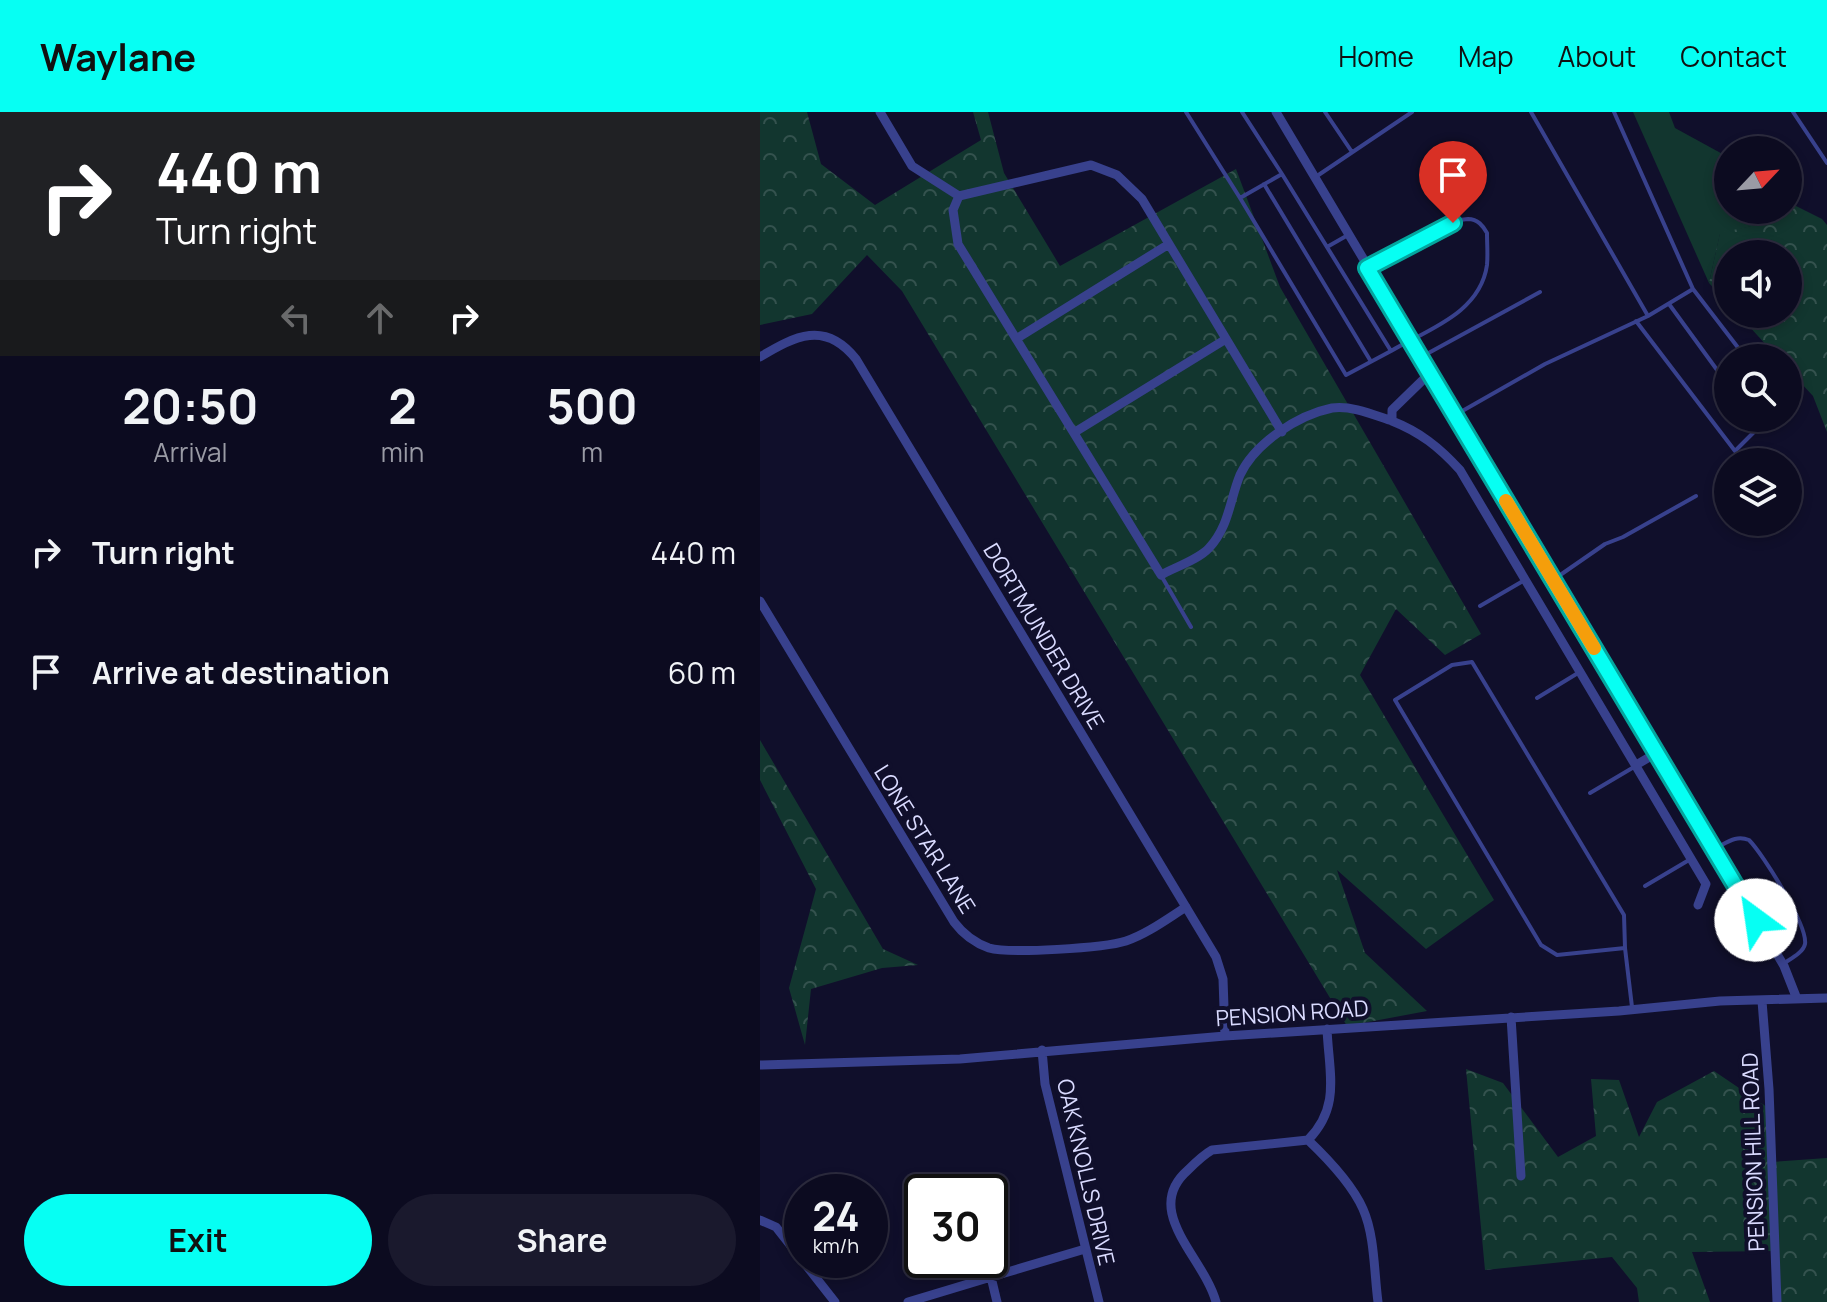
<!DOCTYPE html>
<html lang="en">
<head>
<meta charset="utf-8">
<style>
  :root { --surface:#0c0b20; --page:#1a192d; --text:#f1f3f6; --muted:#9a9ba5; --line:#2c2b3e; --accent:#06fff3 }
  body { margin:0; font-family:Manrope,sans-serif; background:var(--page); color:var(--text); height:100vh; display:flex; flex-direction:column; font-size:30px; white-space:nowrap }
  * { box-sizing:border-box; margin:0 }
  p { font-size:26px; color:var(--muted) }
  .icon { flex:none; width:44px; height:44px; fill:none; stroke:currentColor; stroke-width:2; stroke-linecap:round; stroke-linejoin:round }
  .map { position:relative; flex:1; overflow:hidden }
  .details { display:flex; flex-direction:column; background:var(--surface); width:760px }
  .details>* { flex:none }
  .banner { background:#202124; color:#fff; overflow:hidden }
  .needle { width:52px; rotate:64deg }
  .tools { position:absolute; left:954px; top:24px; display:grid; gap:16px }
  .tools a { display:grid; place-items:center; width:88px; height:88px; border-radius:50%; background:var(--surface); box-shadow:0 4px 12px #0003,0 0 0 2px var(--line); font-size:40px }
  .speed { position:absolute; left:24px; top:1062px; display:flex; gap:16px; font-size:40px; font-weight:700; text-align:center }
  .speed>* { display:grid; place-content:center; width:104px; height:104px; border-radius:50%; background:var(--surface); box-shadow:0 4px 12px #0003,0 0 0 2px var(--line); line-height:1 }
  .speed small { font-size:20px; font-weight:400 }
  .speed .limit { border:4px solid #111; border-radius:12px; background:#fff; color:#111 }
  .pin { position:absolute; display:grid; place-items:center; width:68px; height:68px; color:#fff; margin:-82px -34px; border-radius:50% 50% 50% 0; rotate:-45deg; box-shadow:0 0 8px #0007 }
  .pin .icon { rotate:45deg }
  .me { position:absolute; width:88px; margin:-44px; rotate:329deg; stroke-linejoin:round; filter:drop-shadow(0 0 6px #0008) }
  .turn { display:flex; align-items:center; gap:28px; height:168px; padding:0 24px; font-size:36px }
  .turn .icon { width:104px; height:104px; stroke-width:2.5 }
  .turn b { display:block; font-size:56px; line-height:68px }
  .lanes { display:flex; align-items:center; height:76px; padding:0 24px; background:#0003; justify-content:center; gap:40px; direction:ltr }
  .lanes .off { opacity:.35 }
  .eta { display:flex; justify-content:space-evenly; align-items:center; height:136px; text-align:center }
  .eta b { font-size:48px; font-weight:700; line-height:56px }
  .cta { display:flex; gap:16px; margin-top:auto; padding:16px 24px }
  .cta a { flex:1; height:92px; border-radius:48px; background:var(--accent); color:#111; font-size:32px; font-weight:700; line-height:92px; text-align:center }
  .cta a+a { background:var(--page); color:var(--text) }
  ul { padding:0; list-style:none }
  li { display:flex; align-items:center; gap:24px; height:120px; padding:0 24px }
  li div { flex:1 }
  li b { display:block; font-size:30px }
  li em { font-style:normal }
  header { display:flex; align-items:center; gap:48px; box-sizing:border-box; height:112px; padding:0 40px; background:var(--accent); color:#111 }
  header strong { font-size:38px }
  nav { display:flex; gap:44px; margin-inline-start:auto; font-size:28px }
  main { display:flex; flex:1; min-height:0 }
  .map>svg:first-child { display:block }
  .green { fill:#12362f }
  .forest { fill:url(#forest-crowns) }
  .lines { fill:none; stroke-linecap:round; stroke-linejoin:round }
  .lane { stroke:#38418d; stroke-width:4 }
  .street { stroke:#38418d; stroke-width:9 }
  .route-casing { stroke:#04a69e; stroke-width:20 }
  .route { stroke:#06fff3; stroke-width:14 }
  .slow { stroke:#f59e0b; stroke-width:14 }
  .labels { text-anchor:middle; dominant-baseline:central; stroke-width:8; stroke-linejoin:round; paint-order:stroke }
  .street-label { font-size:22px; fill:#dadbff; stroke:#100f2b }
</style>
</head>
<body>
<header>
<strong>Waylane</strong>
<nav><a>Home</a><a>Map</a><a>About</a><a>Contact</a></nav>
</header>
<main>
<section class="details">
<div class="banner">
<div class="turn"><svg class="icon" aria-label="right" viewBox="0 0 24 24"><path d="M7 20v-9h11M14 6l5 5-5 5"/></svg><div><b>440 m</b>Turn right</div></div>
<div class="lanes"><svg class="icon off" aria-label="left" viewBox="0 0 24 24"><path d="M17 20v-9H6M10 6l-5 5 5 5"/></svg><svg class="icon off" aria-label="ahead" viewBox="0 0 24 24"><path d="M12 20V5M6 11l6-6 6 6"/></svg><svg class="icon" aria-label="right" viewBox="0 0 24 24"><path d="M7 20v-9h11M14 6l5 5-5 5"/></svg></div>
</div>
<div class="eta">
<div><b>20:50</b><p>Arrival</p></div>
<div><b>2</b><p>min</p></div>
<div><b>500</b><p>m</p></div>
</div>
<ul>
<li><svg class="icon" aria-label="right" viewBox="0 0 24 24"><path d="M7 20v-9h11M14 6l5 5-5 5"/></svg><div><b>Turn right</b></div><em>440 m</em></li>
<li><svg class="icon" aria-label="arrive" viewBox="0 0 24 24"><path d="M6 21V4h12l-3 4 3 4H6"/></svg><div><b>Arrive at destination</b></div><em>60 m</em></li>
</ul>
<div class="cta"><a>Exit</a><a>Share</a></div>
</section>
<div class="map">
<svg width="1067" height="1190" viewBox="0 0 1067 1190">
  <defs>
    <pattern id="forest-crowns" width="20" height="18" patternUnits="userSpaceOnUse" patternTransform="scale(2)"><rect width="20" height="18" fill="#12362f"/><path d="M2 6a3 3 0 1 1 6 0M12 15a3 3 0 1 1 6 0" fill="none" stroke="#34524e"/></pattern>
  </defs>
  <rect width="100%" height="100%" fill="#100f2b"/>
  <path class="green" d="M873,0H909L915,16L968,45V98H994L1000,112L960,122L949,171Z"/>
  <path class="forest" d="M0,0H47L61,52L115,93L221,28L213,0H228L244,61L300,154L476,57L520,175L721,522L685,543L636,497L600,563L734,788L666,837L577,758L605,841L667,899L587,914L142,179L107,143L52,202L0,213Z
    M1028,90L1062,107L1067,113V320L1053,284L1028,257V246H1018L978,202H1028V142H968V191L949,171L960,121L1000,112L1016,98H1028Z
    M0,628L123,837L158,853L122,856L51,877L45,933L29,876L56,777L0,668Z
    M706,957L743,971L798,1045L836,1024L831,967L859,968L879,1025L897,990L954,959L1007,995L1012,1050L1067,1046V1190H1017L1014,1139L932,1140L950,1190H879L877,1176L852,1145L725,1158Z"/>
  <g class="lines">
    <path class="lane" d="M426,0L480,86L522,62L482,0
      M565,0L592,40
      M771,0L888,204L933,177L854,0
      M1033,0L1067,51
      M557,64L652,0
      M504,72L610,248
      M480,86L586,263L631,239L522,62
      M567,135L588,123
      M609,155C634,143 682,108 708,107C718,107 723,114 727,121C727,132 728,143 727,153C720,202 666,218 631,239
      M933,177L986,246
      M909,192L968,273
      M876,209L975,339L999,315L993,306
      M663,244L780,180
      M697,302L785,252L888,204
      M999,315L1011,306
      M402,465L431,515
      M793,468L845,432L863,425L936,384
      M720,494L763,469
      M777,586L818,561
      M830,681L874,655
      M956,736C968,730 976,723 989,728C1003,742 1048,814 1045,832C1043,841 1030,847 1023,852
      M885,774L929,748
      M865,836L797,843L781,833L635,588L692,553L712,550L864,803L865,836L872,895"/>
    <path class="street" d="M120,0L152,54L199,84
      M516,0L1024,854L1037,887
      M256,227L409,132
      M0,245C35,224 65,208 96,247L456,845L463,867L465,924
      M670,261L632,298V309C660,320 679,335 700,358L946,772L938,793
      M315,320L466,227
      M522,320L382,87L357,63L331,53L199,84L193,98L198,132L401,463C415,455 438,448 449,436C469,415 470,387 480,363C495,331 538,303 572,296C591,293 614,303 632,309
      M0,489L194,810C203,822 215,831 229,836C250,842 344,836 366,829C387,822 407,807 426,795
      M876,653L898,640
      M1002,889L1009,977L1017,1190
      M751,905L761,1064
      M282,938L285,972L339,1190
      M0,953L200,947L465,924L859,899L960,889L1067,886
      M548,1028C581,994 569,962 567,917
      M0,1108L16,1115L75,1190
      M231,1165L325,1137
      M148,1190L231,1165L237,1190
      M456,1190C444,1145 381,1099 428,1058C435,1051 443,1043 452,1038L548,1028C568,1047 592,1072 603,1097C615,1124 614,1161 618,1190"/>
  </g>
  <g class="lines">
    <g class="route-casing">
      <path id="route" d="M693,111L607,156L996,808"/>
    </g>
    <use href="#route" class="route"/>
    <path class="slow" d="M746,389L834,536"/>
  </g>
  <g class="labels">
    <g class="street-label">
      <text transform="translate(284 524) rotate(59)">DORTMUNDER DRIVE</text>
      <text transform="translate(165 727) rotate(58)">LONE STAR LANE</text>
      <text transform="translate(532 901) rotate(-4)">PENSION ROAD</text>
      <text transform="translate(993 1040) rotate(-92)">PENSION HILL ROAD</text>
      <text transform="translate(326 1060) rotate(77)">OAK KNOLLS DRIVE</text>
    </g>
  </g>
</svg>
<div class="tools">
<a><svg class="needle" viewBox="-14 -14 28 28"><path d="M0-13l5 13h-10z" fill="#e53935"/><path d="M0 13l5-13h-10z" fill="#9a9ba5"/></svg></a>
<a><svg class="icon" aria-label="sound" viewBox="0 0 24 24"><path d="M4 9h4l5-4v14l-5-4H4zM17 9q2 3 0 6"/></svg></a>
<a><svg class="icon" aria-label="search" viewBox="0 0 24 24"><circle cx="10" cy="10" r="6"/><path d="M15 15l6 6"/></svg></a>
<a><svg class="icon" aria-label="layers" viewBox="0 0 24 24"><path d="M12 4l9 5-9 5-9-5zM3 14l9 5 9-5"/></svg></a>
</div>
<div class="speed"><div>24<small>km/h</small></div><div class="limit">30</div></div>
<div class="pin" style="left:693px;top:111px;background:#d93025"><svg class="icon" aria-label="arrive" viewBox="0 0 24 24"><path d="M6 21V4h12l-3 4 3 4H6"/></svg></div>
<svg class="me" style="left:996px;top:808px" viewBox="-20 -20 40 40"><circle r="19" fill="#fff"/><path d="M0-13L10 11 0 6-10 11z" fill="#06fff3"/></svg>
</div>
</main>
</body>
</html>
